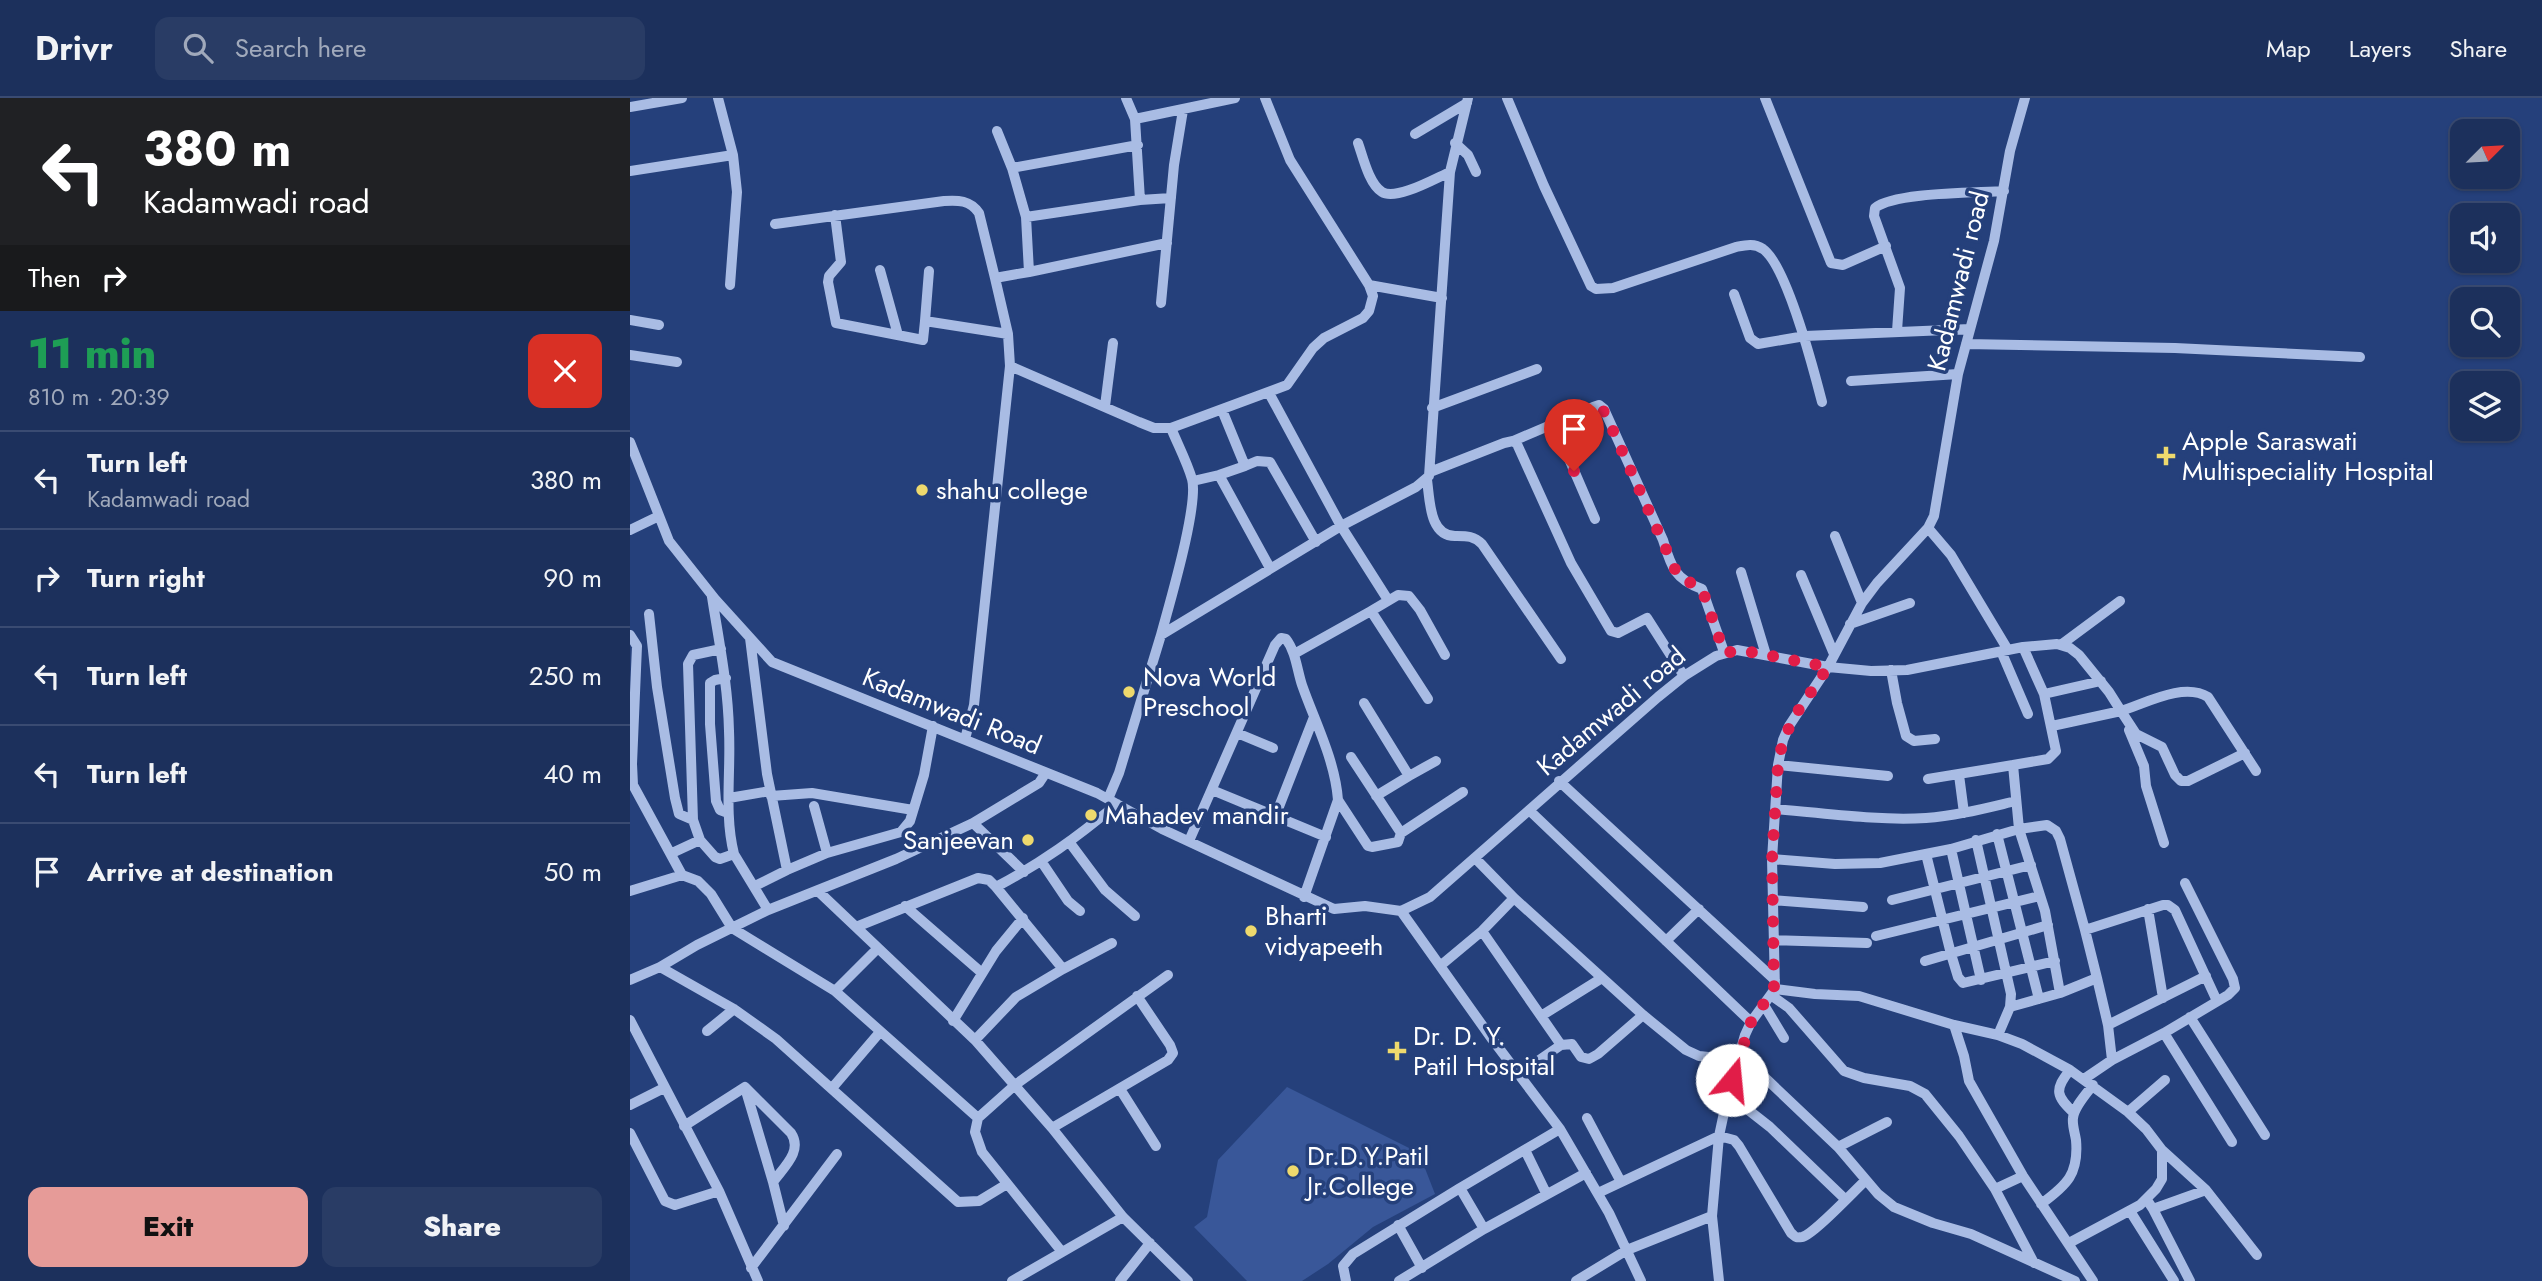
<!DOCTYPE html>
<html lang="en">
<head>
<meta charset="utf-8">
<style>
  :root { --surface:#1c305c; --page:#293c65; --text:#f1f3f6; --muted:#a0a9bb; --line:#3a4b72; --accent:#e69b98 }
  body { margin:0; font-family:Jost,sans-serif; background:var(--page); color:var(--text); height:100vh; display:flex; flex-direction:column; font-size:26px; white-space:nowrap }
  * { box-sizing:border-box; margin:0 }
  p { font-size:23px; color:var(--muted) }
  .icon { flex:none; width:38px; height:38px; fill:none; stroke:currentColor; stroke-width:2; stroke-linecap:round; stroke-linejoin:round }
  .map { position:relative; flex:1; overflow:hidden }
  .details { display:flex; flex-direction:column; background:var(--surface); width:630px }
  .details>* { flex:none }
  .guide { background:#202124; color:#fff; overflow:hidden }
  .needle { width:46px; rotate:66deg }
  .fabs { position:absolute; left:1820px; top:21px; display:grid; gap:14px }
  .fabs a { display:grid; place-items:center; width:70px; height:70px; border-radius:14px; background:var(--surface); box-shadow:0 2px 5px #0004,0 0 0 2px var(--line); font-size:35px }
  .pin { position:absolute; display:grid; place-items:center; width:60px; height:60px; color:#fff; margin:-72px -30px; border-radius:50% 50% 50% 0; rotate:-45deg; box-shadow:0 0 7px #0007 }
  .pin .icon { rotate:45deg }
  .me { position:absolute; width:77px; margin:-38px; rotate:17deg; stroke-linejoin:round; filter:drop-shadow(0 0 5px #0008) }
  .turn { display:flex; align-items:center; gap:24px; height:147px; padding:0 28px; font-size:32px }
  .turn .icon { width:91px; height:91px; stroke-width:2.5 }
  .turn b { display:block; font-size:49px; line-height:60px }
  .then { display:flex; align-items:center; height:66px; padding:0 28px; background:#0003; gap:14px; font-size:26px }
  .round { display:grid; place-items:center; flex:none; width:74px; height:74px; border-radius:14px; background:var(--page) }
  .summary { display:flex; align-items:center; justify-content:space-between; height:119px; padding:0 28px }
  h1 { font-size:42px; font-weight:800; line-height:52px; color:#1e9e55 }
  .primary-button { display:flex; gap:14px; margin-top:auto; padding:14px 28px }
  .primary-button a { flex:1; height:80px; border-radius:14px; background:var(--accent); color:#111; font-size:28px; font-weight:800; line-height:80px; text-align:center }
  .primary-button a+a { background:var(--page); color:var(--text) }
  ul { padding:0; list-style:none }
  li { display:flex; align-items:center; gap:21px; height:98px; padding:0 28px; border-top:2px solid var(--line) }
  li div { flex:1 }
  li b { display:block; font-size:26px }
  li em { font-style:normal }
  header { display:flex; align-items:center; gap:42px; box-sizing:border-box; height:98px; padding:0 35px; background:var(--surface); border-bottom:2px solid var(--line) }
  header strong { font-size:33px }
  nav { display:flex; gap:38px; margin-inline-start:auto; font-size:24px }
  .search { width:490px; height:63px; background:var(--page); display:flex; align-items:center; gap:18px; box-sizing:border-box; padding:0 24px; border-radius:14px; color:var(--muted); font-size:26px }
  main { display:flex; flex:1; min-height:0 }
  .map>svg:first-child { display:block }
  .green { fill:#395799 }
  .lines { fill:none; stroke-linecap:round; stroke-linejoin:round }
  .minor { stroke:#a9bce4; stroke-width:10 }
  .route { stroke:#e11d48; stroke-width:12; stroke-dasharray:0 21.6 }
  .poi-dot { fill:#eed96d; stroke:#25407b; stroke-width:2.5 }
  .labels { text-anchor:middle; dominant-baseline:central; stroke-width:7; stroke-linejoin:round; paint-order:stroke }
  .street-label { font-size:26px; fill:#fff; stroke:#25407b }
  .poi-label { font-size:26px; fill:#fff; stroke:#25407b; text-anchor:start }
</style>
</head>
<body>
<header>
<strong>Drivr</strong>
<div class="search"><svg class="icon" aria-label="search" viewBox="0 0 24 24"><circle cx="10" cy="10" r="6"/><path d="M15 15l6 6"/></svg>Search here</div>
<nav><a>Map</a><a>Layers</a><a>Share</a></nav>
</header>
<main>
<section class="details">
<div class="guide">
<div class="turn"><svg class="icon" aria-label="left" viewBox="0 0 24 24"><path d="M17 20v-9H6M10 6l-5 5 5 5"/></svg><div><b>380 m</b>Kadamwadi road</div></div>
<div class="then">Then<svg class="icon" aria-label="right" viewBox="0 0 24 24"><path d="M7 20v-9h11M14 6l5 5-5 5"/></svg></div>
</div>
<div class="summary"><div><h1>11 min</h1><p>810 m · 20:39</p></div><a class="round" style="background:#d93025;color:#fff"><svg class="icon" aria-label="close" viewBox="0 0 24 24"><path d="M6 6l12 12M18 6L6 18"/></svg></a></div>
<ul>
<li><svg class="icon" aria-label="left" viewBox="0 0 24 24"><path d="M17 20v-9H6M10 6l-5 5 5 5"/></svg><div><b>Turn left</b><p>Kadamwadi road</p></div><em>380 m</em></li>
<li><svg class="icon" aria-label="right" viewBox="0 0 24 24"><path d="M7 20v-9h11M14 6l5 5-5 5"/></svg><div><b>Turn right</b></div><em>90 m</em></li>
<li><svg class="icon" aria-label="left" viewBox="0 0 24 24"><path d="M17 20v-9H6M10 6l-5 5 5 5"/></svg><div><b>Turn left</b></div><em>250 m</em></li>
<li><svg class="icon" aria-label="left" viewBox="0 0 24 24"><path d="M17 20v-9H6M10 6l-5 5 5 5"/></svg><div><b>Turn left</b></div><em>40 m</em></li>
<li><svg class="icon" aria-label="arrive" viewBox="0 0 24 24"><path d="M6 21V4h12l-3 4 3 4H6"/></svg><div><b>Arrive at destination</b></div><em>50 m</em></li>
</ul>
<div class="primary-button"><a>Exit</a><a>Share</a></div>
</section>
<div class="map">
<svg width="1912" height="1183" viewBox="0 0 1912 1183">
  <rect width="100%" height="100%" fill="#25407b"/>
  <path class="green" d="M657,989L789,1055L805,1096L743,1129L698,1166L672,1183H617L564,1129L577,1119L588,1062Z"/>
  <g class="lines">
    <path class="minor" d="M635,0L660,62L739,187L812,200
      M877,0L914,88L961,188L966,191L983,190L1106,149C1116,147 1124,145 1133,151C1157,168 1184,273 1192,304
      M1135,0L1201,165L1213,167L1256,148
      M0,9L52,0
      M505,21L605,0
      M367,33L382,70L396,119L399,174L537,145
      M785,36L837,5
      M728,45C733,59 739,86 752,94C766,103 806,80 820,74
      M825,45L838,57L846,74
      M382,70L508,47
      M0,73L103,57L88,0
      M510,102L541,100
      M205,117L211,164L199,178L198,184L206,225L293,242L295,223L378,236
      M396,119L510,102L505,21L496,0
      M145,126L314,103C328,102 340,102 349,115L365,180
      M250,172L268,237
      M100,187L107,94L103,57
      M1104,196L1120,240L1128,246L1175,238L1340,231
      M531,205L544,67L553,12
      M0,222L29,227
      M295,223L299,173
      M1267,233L1270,190L1244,118L1245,110C1264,94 1346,95 1374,93
      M1336,246L1545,250L1730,259
      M0,257L47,264
      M380,268L378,236L365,180L399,174
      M1221,283L1328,276
      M639,295L711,428L758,502
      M475,308L483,245
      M802,310L907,271
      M924,326L965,421
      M883,343L963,309L969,307L974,311L1033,442C1041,468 1044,481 1072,491L1094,554
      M0,344L39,443L85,501L142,564L467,695L532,731L704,811L735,808L771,813L800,799L1028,599L1054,578L1086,558L1107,552L1198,569L1241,573L1277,572L1393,549L1427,546L1440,550L1449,557L1479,594L1491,613C1516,605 1554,584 1578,599L1626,673
      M615,368L627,363L640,364L686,444
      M800,374L874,345L883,343L887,346L941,465L981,533L988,535L1017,520L1054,578
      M589,377L640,470
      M797,382C800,402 799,440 827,438C837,438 844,438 852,446L931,561
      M563,383L589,377L615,368L592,312
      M1298,430L1321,457L1378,552
      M0,432L29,418
      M1205,438L1232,505
      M1111,474L1136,557
      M1171,477L1204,556
      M82,499C89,544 98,587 99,633C101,674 94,716 104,756L138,812
      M741,513L768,497L779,498L790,512L815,557
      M19,516L27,589L45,700L49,716L63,722
      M1220,526L1280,505
      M0,537L7,548L2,666L0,667
      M531,537C539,507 569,407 562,381C557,364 548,347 541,330
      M120,540L137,676L157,772L125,788
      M1432,546L1490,503
      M1393,549L1414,596L1426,653L1418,661L1383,667L1389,731L1415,813L1430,895
      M91,551L63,557L58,566L63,722L70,742L85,759L90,761L104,756
      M1371,553L1398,616
      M664,556L741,513L798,601
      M1261,572L1267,605L1276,638L1284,643L1305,641
      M96,580L85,582L80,585V626L86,703L90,712L98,715
      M1414,596L1471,583
      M734,605L779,678L806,663
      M1491,613L1506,636L1532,649L1545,677L1551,683H1558L1615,655
      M1422,628L1491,613
      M1499,632L1514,668L1516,688L1534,745
      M607,635L643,650
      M335,641L344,607L380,268L509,324L524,330H541L657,287L683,250L694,240L733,220L739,213L743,198L739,187
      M721,659L771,735
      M2,666L3,687L52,777
      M1148,667L1258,678
      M1329,677L1334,715
      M1298,681L1383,667
      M929,683L1145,882
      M582,692L696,739
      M141,698L182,695L283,712
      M746,698L779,678
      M99,700L140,693
      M478,701L489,675L531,537L711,428L786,389L799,378L820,74L838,0
      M708,702L738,748L742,749L768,744L771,735L833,694
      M184,708L197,755
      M1146,711C1196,715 1246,723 1296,720C1326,718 1356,710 1386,703
      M900,713L1121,924
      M645,719L684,619
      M343,725L394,774
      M1367,736L1409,901
      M1346,742L1381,896L1380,909
      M559,743L645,547L651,540L656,541C666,554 667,572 672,587C685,624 705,662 708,702L674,799
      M440,745L475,792L505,818
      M1321,751L1351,882
      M42,755L70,742
      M1296,756L1321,856L1328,879L1333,885L1425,863
      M1142,761L1205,766L1250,765L1321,751L1389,731L1417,727L1426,733L1430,741L1455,832
      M411,763L438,803L450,813
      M157,772L197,755L271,734L280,723L294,677L303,628
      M366,789C413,764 446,740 487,706
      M0,793L52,777L68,783L81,796L102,830L205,893L348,1020L345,1034L352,1054L432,1154
      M188,793L345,942L422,1030L493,1119L558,1183
      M884,800L1013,917L1056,952L1069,958L1107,962L1130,975L1208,1049L1248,1096L1264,1109L1303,1125L1341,1136L1445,1183
      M1142,802L1233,809
      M1262,802L1401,767
      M275,808L352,875
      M1518,811L1533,900
      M771,813L862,941L930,1031L979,1115L1011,1183
      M226,829L348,780L359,782L366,789L433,871L386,899L345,942
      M852,833L931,947L889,976
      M1246,838L1410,798
      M1144,842L1237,845
      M1036,843L1069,811
      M1295,863L1418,827
      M810,868L852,833L884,800L845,760
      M30,869L104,911L146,941L328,1104L349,1103L377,1086
      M433,871L482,845
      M1467,880L1478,927
      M0,882L30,869L67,847L138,812L266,761L343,725L409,685L415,676
      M1145,891L1185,896L1229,898L1324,927L1368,937L1392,946L1440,972L1498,1014L1516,1031L1532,1052V1081L1526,1091L1510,1107L1439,1145
      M205,893L247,851
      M1142,898L1159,910L1214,973L1234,980L1280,988L1295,996L1329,1038L1365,1091L1404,1165
      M1134,907L1154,940
      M911,918L972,880
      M1560,919L1635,1037
      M0,922L89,1093L128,1183
      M323,923L366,853L393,820
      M1324,927L1334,958L1339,983L1393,1078L1463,1183
      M77,933L104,911
      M1534,935L1602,1044
      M1368,937L1380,909L1430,895L1467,880L1455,832L1533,807H1538L1545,812L1587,903
      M931,947L942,946L951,959L959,961L968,956L1013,917
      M1482,962L1478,927L1576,878
      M1440,972C1424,992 1426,998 1444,1015
      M1454,981L1482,962L1534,935L1598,897L1605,890L1603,881L1555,785
      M203,989L250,934
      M490,991L526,1048
      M116,993L143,1084
      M1098,996L1140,1029L1215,1101
      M0,1007L34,990
      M1498,1014L1535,982
      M348,1020L385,987L538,877
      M957,1020L991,1084
      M54,1028L115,989L161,1035C173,1053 154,1069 143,1084L154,1128
      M422,1030L538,962L543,955L540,947L507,898
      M0,1035L35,1103L45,1107L89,1093
      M1208,1049L1257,1024
      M895,1052L916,1095
      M1532,1052L1576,1092
      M830,1090L930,1031
      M1365,1091L1393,1078
      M968,1095L1089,1038L1104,1042L1109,1048L1161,1135C1166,1139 1165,1140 1172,1139C1183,1137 1225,1092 1236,1082
      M1517,1102L1523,1111L1576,1092L1627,1157
      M1411,1106C1437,1087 1449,1076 1446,1042C1445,1035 1442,1027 1443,1020C1444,1009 1456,996 1463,987
      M1523,1111L1560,1183
      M1500,1113L1544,1183
      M768,1127L792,1170
      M121,1170L207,1056
      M382,1183L493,1119
      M490,1183L520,1145
      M716,1183L713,1168L723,1156L830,1090L854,1131
      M769,1183L854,1131L956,1075
      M946,1183L997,1152L1082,1118
      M1089,1183L1082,1118L1089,1038L1098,996L1115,937L1121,924L1145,891L1142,761L1148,667L1153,642L1159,628L1198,569L1232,505L1247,485L1298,430L1304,418L1328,276L1364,143L1380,53L1395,0"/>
  </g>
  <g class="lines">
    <path class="route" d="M944,373L924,326L969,307L976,317L1048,478L1072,491L1094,554H1121L1198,569L1166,616L1153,642L1148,667L1142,761L1144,891L1121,924L1102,982"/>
  </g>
  <g class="poi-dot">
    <path d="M1532.5 347.5h7v7h7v7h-7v7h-7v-7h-7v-7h7z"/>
    <circle cx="292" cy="392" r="7"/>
    <circle cx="499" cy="594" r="7"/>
    <circle cx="461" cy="717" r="7"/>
    <circle cx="398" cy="742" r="7"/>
    <circle cx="621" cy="833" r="7"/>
    <path d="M763.5 942.5h7v7h7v7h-7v7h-7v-7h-7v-7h7z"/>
    <circle cx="663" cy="1073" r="7"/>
  </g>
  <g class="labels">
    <g class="street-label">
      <text transform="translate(1328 183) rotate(-76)">Kadamwadi road</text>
      <text transform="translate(322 613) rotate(22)">Kadamwadi Road</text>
      <text transform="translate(981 613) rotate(-40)">Kadamwadi road</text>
    </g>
    <g class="poi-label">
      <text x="1552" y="343">Apple Saraswati<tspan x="1552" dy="30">Multispeciality Hospital</tspan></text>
      <text x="306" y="392">shahu college</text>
      <text x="513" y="579">Nova World<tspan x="513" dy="30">Preschool</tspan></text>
      <text x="475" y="717">Mahadev mandir</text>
      <text x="384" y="742" text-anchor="end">Sanjeevan</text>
      <text x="635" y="818">Bharti<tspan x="635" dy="30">vidyapeeth</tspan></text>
      <text x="783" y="938">Dr. D. Y.<tspan x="783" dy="30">Patil Hospital</tspan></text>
      <text x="677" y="1058">Dr.D.Y.Patil<tspan x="677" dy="30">Jr.College</tspan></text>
    </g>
  </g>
</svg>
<div class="fabs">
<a><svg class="needle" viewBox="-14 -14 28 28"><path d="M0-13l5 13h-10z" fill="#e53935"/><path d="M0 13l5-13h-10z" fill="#a0a9bb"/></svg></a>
<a><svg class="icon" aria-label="sound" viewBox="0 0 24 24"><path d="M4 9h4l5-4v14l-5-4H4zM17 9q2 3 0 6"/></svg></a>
<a><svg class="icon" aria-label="search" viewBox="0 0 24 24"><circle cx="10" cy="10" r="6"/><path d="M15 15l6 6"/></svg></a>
<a><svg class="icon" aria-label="layers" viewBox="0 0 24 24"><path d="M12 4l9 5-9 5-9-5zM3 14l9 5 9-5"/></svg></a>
</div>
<div class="pin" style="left:944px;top:373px;background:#d93025"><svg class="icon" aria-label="arrive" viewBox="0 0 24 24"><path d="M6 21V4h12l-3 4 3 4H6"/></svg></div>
<svg class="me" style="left:1102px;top:982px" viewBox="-20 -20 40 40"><circle r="19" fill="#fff"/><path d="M0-13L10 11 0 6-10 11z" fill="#e11d48"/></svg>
</div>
</main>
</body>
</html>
